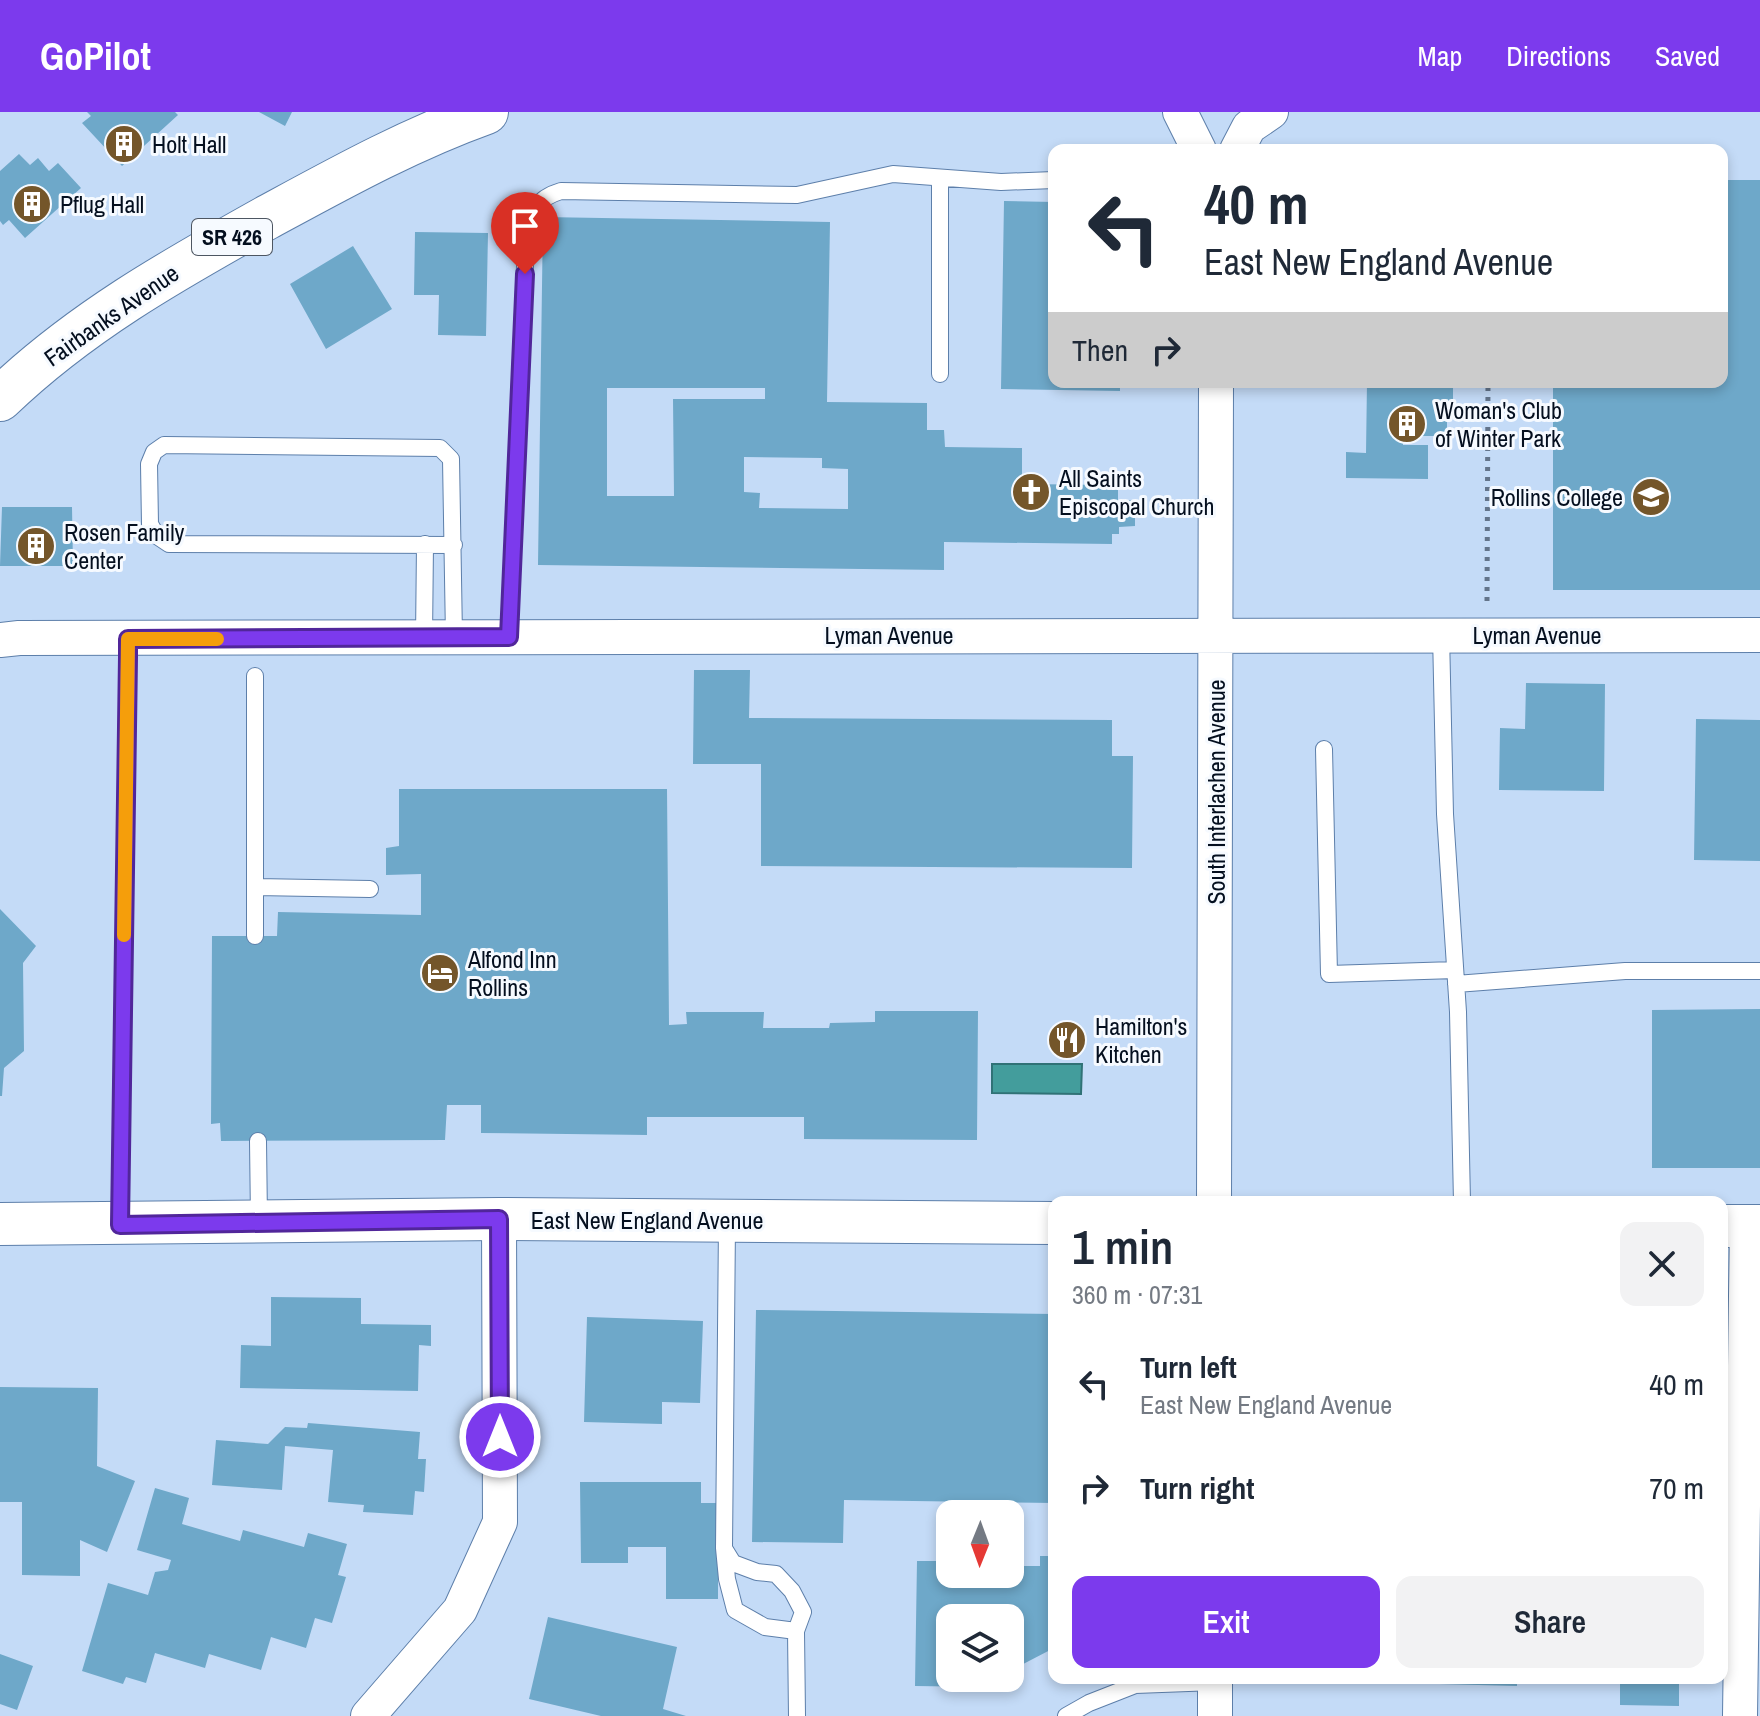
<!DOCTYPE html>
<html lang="en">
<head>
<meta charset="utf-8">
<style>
  :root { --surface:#fff; --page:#f2f2f3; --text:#1f2937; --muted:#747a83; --accent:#7c3aed }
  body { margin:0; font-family:"Archivo Narrow",sans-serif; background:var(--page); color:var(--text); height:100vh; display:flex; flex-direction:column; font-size:30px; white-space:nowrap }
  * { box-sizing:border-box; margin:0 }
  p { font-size:26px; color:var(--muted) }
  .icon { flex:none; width:44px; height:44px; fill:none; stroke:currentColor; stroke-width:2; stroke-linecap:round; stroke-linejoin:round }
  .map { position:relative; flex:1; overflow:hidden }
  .details { position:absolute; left:1048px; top:1084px; width:680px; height:488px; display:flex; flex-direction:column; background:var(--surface); border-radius:16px; box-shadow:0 4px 12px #0003 }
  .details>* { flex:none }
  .guide { position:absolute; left:1048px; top:32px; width:680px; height:244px; border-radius:16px; box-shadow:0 4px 12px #0003; background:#fff; color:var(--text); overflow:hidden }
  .needle { width:52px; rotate:181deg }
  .controls { position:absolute; left:936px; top:1388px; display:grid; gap:16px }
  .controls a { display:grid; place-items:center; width:88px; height:88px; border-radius:16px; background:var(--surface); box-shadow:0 4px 12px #0003; font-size:40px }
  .pin { position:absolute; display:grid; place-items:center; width:68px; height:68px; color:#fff; margin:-82px -34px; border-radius:50% 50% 50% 0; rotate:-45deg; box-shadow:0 0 8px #0007 }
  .pin .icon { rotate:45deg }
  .me { position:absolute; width:88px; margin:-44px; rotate:0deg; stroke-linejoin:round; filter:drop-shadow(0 0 6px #0008) }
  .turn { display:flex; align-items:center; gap:28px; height:168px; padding:0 24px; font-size:36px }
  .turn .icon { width:104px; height:104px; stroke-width:2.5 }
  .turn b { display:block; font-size:56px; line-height:68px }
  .then { display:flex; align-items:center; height:76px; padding:0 24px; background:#0003; gap:16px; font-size:30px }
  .round { display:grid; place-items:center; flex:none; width:84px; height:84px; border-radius:16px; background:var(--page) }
  .head { display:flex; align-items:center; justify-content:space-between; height:136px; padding:0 24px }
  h1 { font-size:48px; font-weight:600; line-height:60px }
  .primary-button { display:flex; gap:16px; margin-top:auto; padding:16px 24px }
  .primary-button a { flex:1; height:92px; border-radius:16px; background:var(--accent); color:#fff; font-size:32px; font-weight:600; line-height:92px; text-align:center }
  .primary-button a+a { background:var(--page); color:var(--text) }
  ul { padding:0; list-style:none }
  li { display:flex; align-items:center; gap:24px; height:104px; padding:0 24px }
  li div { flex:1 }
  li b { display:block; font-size:30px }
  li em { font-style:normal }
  header { display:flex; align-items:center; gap:48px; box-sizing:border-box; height:112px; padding:0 40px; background:var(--accent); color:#fff }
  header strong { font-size:38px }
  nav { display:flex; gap:44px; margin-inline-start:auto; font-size:28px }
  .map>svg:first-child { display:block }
  .water { fill:#439d9c; stroke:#307276; stroke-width:2 }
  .building { fill:#6ea8c9; fill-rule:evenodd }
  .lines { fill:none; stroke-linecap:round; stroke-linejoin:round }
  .service-casing { stroke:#5d7faa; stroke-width:18 }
  .minor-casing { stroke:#5d7faa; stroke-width:36 }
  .tertiary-casing { stroke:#5d7faa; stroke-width:44 }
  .primary-casing { stroke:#5d7faa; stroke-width:46 }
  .path { stroke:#63748a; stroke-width:5; stroke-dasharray:4 6; stroke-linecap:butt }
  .service { stroke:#fff; stroke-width:16 }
  .minor { stroke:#fff; stroke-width:34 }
  .tertiary { stroke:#fff; stroke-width:42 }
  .primary { stroke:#fff; stroke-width:44 }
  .route-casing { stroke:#51269a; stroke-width:20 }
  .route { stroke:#7c3aed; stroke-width:14 }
  .slow { stroke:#f59e0b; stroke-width:14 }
  .labels { text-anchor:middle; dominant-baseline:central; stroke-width:6; stroke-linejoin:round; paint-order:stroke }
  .shield { fill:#f6faff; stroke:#4d5662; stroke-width:2 }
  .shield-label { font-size:22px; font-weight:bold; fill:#040f1f }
  .poi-label { font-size:24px; fill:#040f1f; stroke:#f6faff; text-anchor:start }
  .street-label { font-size:24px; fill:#040f1f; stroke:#f6faff }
</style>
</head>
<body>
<header>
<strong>GoPilot</strong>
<nav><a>Map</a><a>Directions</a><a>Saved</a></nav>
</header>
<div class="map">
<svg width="1760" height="1604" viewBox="0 0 1760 1604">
  <rect width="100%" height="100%" fill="#c4dbf7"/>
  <path class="water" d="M992,952H1082L1081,982L992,981Z"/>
  <path class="building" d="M87,0H175L178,3L122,54L82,11L91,4Z
    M259,0H292L285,14Z
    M19,42L30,53L38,46L49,59L58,51L81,76L25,126L9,108L3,113L0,109V59Z
    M1722,68H1760V478H1553V270H1722Z
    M1004,89L1054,90V270H1120V279L1001,277Z
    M543,105L830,110L827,290L927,291V318H944L945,335L1022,336V372L1118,373V388H1135V414L1119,415V422H1112V432L944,430V458L538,453ZM607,276H765V287H673L674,384H607ZM744,345L822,346V356L848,357V397L759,396L760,381L744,380Z
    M415,120L488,121L486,224L438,223L439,183H414Z
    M353,134L392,197L326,237L290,172Z
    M1367,270H1453V300H1447V324H1403V333H1428V367L1346,366V340L1366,341Z
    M2,395H72L73,454H0Z
    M694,558H750L749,606L1112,608V644H1133L1132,756L761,754V652H693Z
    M1526,571L1605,572L1604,679L1499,678L1500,616L1525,617Z
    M1696,607L1760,608V749L1694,748Z
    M399,677H667L669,913L687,912L686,900H764L763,916H829L830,911L875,910V899H978L977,1028L804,1027V1005H647V1023L481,1021V993H447L445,1028L221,1029L220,1011L211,1012L212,824H277L278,800L421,803V762L386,763V736L399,734Z
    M0,797L36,834L23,851L24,939L4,956L2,984H0Z
    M1760,897V1056H1652V898Z
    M271,1185L361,1186V1212L431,1213V1234L419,1233L418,1279L240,1276L241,1233L271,1234Z
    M756,1198L1054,1202V1391L844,1388L843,1431L752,1430Z
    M587,1205L703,1209L700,1291L662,1290V1312L584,1310Z
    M0,1275L98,1276L97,1354L135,1369L107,1440L80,1428V1464L22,1463V1390H0Z
    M308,1311L420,1320L418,1347H426L424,1380L415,1379L413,1403L363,1400L364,1393L328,1390L333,1338L285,1334L282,1378L212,1373L216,1328L268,1332L285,1315L307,1316Z
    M580,1370H701V1391H718V1487H666V1435H628V1451H581Z
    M155,1376L189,1386L182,1412L240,1429L243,1418L304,1435L308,1421L347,1432L338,1463L346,1465L332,1511L315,1506L306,1536L271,1525L261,1558L209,1542L205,1556L155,1541L146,1571L126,1565L123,1572L82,1559L108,1471L148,1483L155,1460L168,1458L171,1448L137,1438Z
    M938,1442H950V1462H1010V1444L1020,1445V1454H1040V1444H1054V1536L1010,1559L1013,1564L988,1578L986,1575L915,1574L917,1449H938ZM950,1506H1010V1566H950Z
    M548,1505L677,1535L663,1597L686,1604H601L529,1587Z
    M0,1542L33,1554L17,1598L0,1592Z
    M1439,1566H1517V1574L1439,1572Z
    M1620,1566H1679V1594L1620,1593Z"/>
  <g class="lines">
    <g class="service-casing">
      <path id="service" d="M940,262V66
        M454,433L169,432L157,424L150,412L149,352L154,340L164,333L440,336L451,347L454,525
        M1441,522L1445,702L1458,900L1462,1090
        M509,525L526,131C532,104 531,88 561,79L797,83L893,62L1001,70L1054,68
        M424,526L425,432
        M1324,637L1329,862L1455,858
        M256,775L370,777
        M255,824V564
        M1456,872L1625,859H1760
        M258,1029L259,1108
        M120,1111L128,527
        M727,1111L724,1436L727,1467L735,1498L765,1515L796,1519
        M725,1438L733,1451L757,1460L776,1462L792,1479L803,1500L796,1519L797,1604
        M1066,1604L1089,1591L1135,1573L1215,1570"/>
    </g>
    <g class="minor-casing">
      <path id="minor" d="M1180,0L1199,38
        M1237,38L1249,15L1271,0
        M0,528L19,526L1760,523
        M1214,1090L1216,270
        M368,1604L460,1498L500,1410L499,1107
        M1215,1604V1566
        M1740,1604L1747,1114"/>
    </g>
    <g class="tertiary-casing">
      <path id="tertiary" d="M0,1112L499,1107L1054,1111
        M1722,1114H1760"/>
    </g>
    <g class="primary-casing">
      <path id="primary" d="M0,287C79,211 171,159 266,106C338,67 408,28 486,0"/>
    </g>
    <path class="path" d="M1487,489L1488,270"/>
    <use href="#service" class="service"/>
    <use href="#minor" class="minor"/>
    <use href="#tertiary" class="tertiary"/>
    <use href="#primary" class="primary"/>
  </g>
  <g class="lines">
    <g class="route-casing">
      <path id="route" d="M500,1325L499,1107L120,1113L128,545V527L509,525L525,162"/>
    </g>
    <use href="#route" class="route"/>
    <path class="slow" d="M124,823L128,527H217"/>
  </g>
  <defs>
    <g id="building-disc" transform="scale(2)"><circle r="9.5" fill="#74562a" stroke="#f6faff"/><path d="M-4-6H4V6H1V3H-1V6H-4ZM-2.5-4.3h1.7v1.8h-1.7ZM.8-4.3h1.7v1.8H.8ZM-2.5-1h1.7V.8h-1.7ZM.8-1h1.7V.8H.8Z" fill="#fff"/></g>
    <g id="church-disc" transform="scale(2)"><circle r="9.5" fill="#74562a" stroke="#f6faff"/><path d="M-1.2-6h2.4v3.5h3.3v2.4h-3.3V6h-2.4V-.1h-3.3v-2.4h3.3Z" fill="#fff"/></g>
    <g id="university-disc" transform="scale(2)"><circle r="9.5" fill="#74562a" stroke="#f6faff"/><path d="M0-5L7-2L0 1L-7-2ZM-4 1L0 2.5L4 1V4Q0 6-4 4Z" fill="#fff"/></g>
    <g id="hotel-disc" transform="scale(2)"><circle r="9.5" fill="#74562a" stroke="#f6faff"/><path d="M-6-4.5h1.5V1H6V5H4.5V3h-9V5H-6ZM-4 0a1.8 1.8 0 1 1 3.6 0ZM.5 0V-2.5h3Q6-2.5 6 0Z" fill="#fff"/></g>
    <g id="restaurant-disc" transform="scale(2)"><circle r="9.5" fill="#74562a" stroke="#f6faff"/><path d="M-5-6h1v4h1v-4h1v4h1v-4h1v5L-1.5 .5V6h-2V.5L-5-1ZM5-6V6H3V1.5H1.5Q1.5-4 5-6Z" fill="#fff"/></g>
  </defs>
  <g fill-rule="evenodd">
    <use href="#building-disc" x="124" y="32"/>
    <use href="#building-disc" x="32" y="92"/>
    <use href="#building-disc" x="1407" y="312"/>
    <use href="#church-disc" x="1031" y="380"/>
    <use href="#university-disc" x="1651" y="385"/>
    <use href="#building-disc" x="36" y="434"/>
    <use href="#hotel-disc" x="440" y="861"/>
    <use href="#restaurant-disc" x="1067" y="928"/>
  </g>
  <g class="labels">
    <rect class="shield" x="192" y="107" width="80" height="36" rx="6"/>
    <g class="shield-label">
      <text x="232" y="125">SR 426</text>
    </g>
    <g class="poi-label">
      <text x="152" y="32">Holt Hall</text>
      <text x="60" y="92">Pflug Hall</text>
      <text x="1435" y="298">Woman's Club<tspan x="1435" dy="28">of Winter Park</tspan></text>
      <text x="1059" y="366">All Saints<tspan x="1059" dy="28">Episcopal Church</tspan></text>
      <text x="1623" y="385" text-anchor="end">Rollins College</text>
      <text x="64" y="420">Rosen Family<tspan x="64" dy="28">Center</tspan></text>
      <text x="468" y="847">Alfond Inn<tspan x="468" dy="28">Rollins</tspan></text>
      <text x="1095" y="914">Hamilton's<tspan x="1095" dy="28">Kitchen</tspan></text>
    </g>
    <g class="street-label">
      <text transform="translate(111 203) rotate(-35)">Fairbanks Avenue</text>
      <text x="889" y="523">Lyman Avenue</text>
      <text x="1537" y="523">Lyman Avenue</text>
      <text transform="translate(1216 680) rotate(-90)">South Interlachen Avenue</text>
      <text x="647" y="1108">East New England Avenue</text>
    </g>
  </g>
</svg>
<div class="controls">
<a><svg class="needle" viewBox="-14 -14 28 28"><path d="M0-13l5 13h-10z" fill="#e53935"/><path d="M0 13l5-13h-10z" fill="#747a83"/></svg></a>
<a><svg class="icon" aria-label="layers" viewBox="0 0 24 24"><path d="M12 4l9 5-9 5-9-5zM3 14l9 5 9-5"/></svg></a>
</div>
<div class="pin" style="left:525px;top:162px;background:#d93025"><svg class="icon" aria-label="arrive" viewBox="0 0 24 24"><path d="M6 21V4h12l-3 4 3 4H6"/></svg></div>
<svg class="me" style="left:500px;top:1325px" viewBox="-20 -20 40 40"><circle r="17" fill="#7c3aed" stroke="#fff" stroke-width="3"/><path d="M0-11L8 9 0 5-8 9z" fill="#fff"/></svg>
<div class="guide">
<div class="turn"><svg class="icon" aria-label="left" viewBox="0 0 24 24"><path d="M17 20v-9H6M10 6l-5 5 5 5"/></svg><div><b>40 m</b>East New England Avenue</div></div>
<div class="then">Then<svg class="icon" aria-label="right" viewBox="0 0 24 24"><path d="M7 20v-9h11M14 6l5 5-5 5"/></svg></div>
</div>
<section class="details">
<div class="head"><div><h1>1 min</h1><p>360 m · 07:31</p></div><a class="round"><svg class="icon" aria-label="close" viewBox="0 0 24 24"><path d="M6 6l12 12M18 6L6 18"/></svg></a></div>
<ul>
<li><svg class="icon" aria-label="left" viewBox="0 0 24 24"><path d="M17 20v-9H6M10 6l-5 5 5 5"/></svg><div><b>Turn left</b><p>East New England Avenue</p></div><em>40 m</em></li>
<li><svg class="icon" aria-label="right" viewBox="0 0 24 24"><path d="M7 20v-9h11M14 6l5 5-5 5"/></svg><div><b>Turn right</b></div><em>70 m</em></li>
</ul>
<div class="primary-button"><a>Exit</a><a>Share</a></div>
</section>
</div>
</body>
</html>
